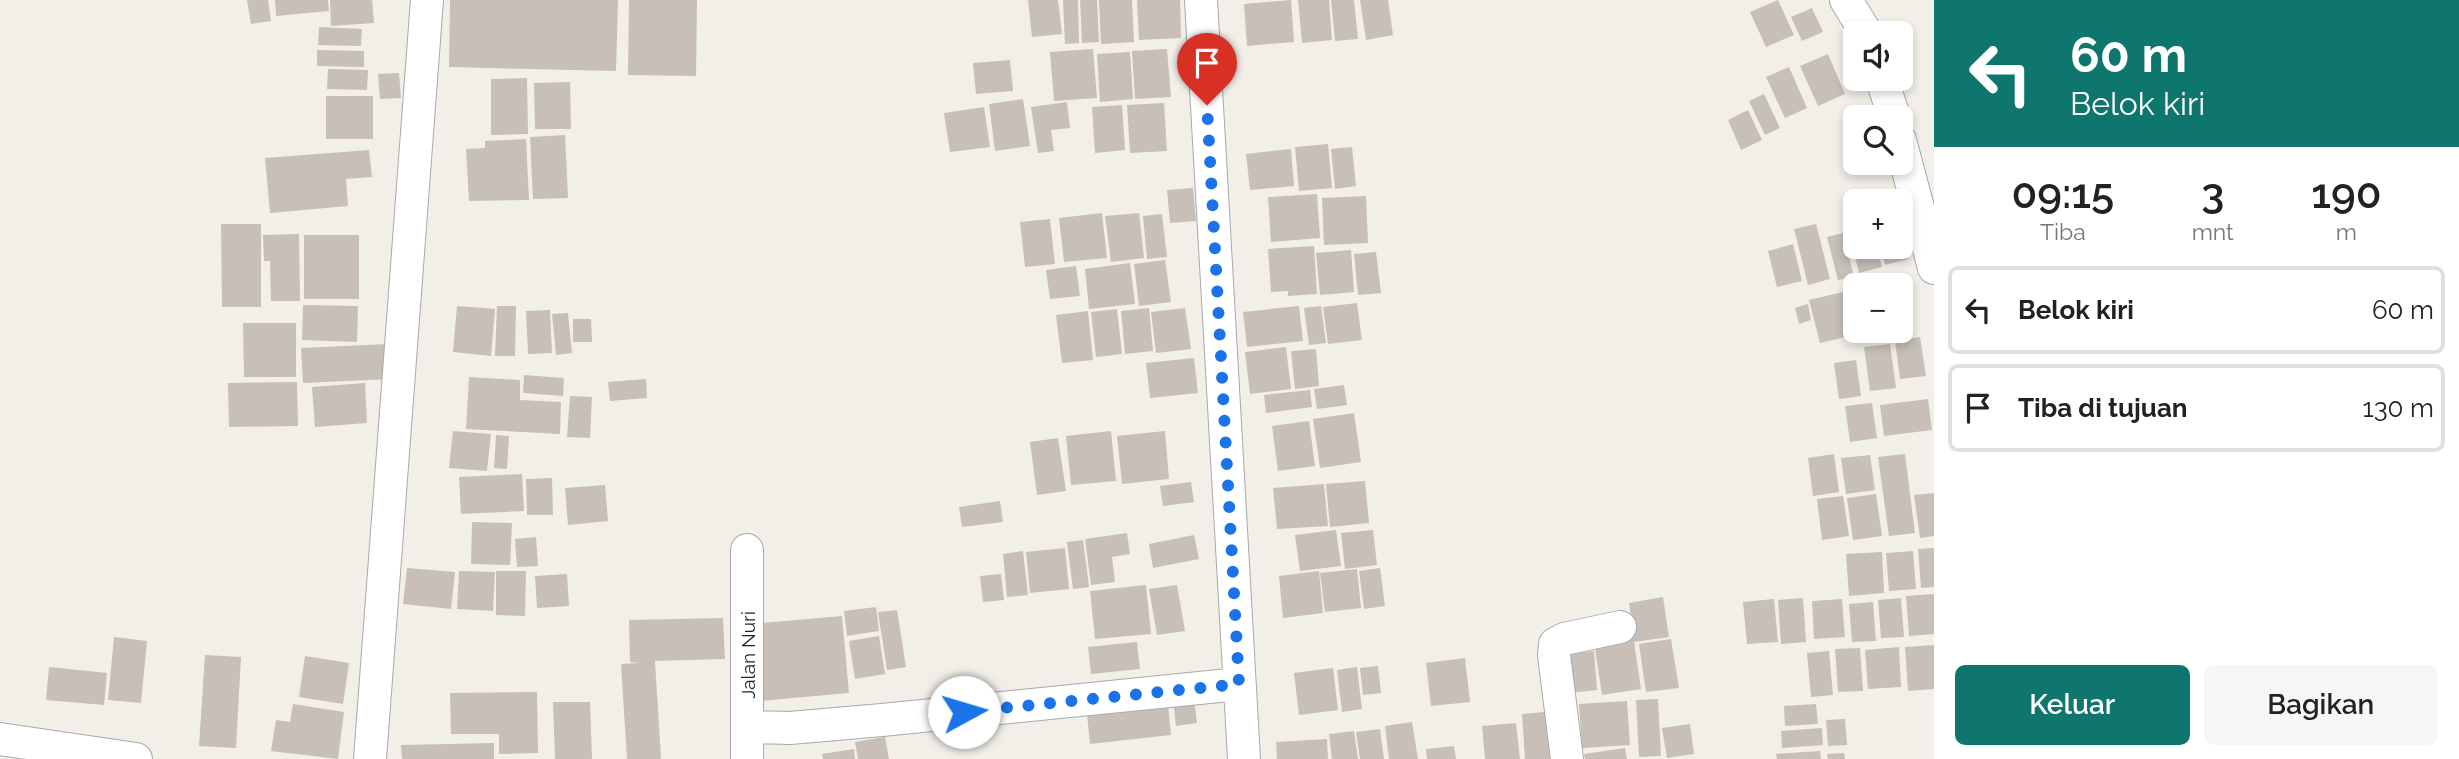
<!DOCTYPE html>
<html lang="id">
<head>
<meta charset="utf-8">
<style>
  :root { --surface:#fff; --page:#f6f6f6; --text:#222; --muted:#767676; --line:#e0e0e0; --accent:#0f766e }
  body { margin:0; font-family:Raleway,sans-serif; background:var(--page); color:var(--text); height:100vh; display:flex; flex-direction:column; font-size:26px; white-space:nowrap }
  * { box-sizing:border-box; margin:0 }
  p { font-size:23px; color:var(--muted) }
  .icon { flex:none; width:38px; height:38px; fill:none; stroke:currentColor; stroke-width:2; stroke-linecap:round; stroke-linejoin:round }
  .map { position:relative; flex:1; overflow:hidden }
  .drawer { display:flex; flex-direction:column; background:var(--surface); width:525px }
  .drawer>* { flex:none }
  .hud { background:#0f766e; color:#fff; overflow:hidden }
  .fabs { position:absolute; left:1843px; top:21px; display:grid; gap:14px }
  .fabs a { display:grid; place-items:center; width:70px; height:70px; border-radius:10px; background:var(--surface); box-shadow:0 4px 10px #0003; font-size:35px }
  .pin { position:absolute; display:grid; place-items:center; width:60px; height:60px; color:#fff; margin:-72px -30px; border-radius:50% 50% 50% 0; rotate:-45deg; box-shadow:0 0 7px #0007 }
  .pin .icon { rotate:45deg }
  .me { position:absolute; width:77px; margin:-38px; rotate:84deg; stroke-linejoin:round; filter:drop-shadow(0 0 5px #0008) }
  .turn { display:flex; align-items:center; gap:24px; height:147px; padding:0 21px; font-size:32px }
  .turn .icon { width:91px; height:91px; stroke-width:2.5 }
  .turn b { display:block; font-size:49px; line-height:60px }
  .eta { display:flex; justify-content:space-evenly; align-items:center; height:119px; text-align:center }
  .eta b { font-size:42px; font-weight:600; line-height:49px }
  .primary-button { display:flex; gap:14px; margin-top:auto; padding:14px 21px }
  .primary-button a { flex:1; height:80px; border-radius:10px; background:var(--accent); color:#fff; font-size:28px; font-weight:600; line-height:80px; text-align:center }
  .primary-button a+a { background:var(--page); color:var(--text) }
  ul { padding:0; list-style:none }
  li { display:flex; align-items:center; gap:21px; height:88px; margin:0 14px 10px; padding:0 7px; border:4px solid var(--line); border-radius:10px }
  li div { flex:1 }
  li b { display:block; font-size:26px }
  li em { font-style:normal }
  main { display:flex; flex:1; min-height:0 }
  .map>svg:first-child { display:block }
  .building { fill:#c7bfb8 }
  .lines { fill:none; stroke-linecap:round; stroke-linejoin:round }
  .minor-casing { stroke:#a9a9a9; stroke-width:34 }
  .minor { stroke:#fff; stroke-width:32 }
  .route { stroke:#1a73e8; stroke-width:12; stroke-dasharray:0 21.6 }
  .labels { text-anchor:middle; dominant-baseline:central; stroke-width:6; stroke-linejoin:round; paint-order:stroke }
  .street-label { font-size:19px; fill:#222; stroke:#fff }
</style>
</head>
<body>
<main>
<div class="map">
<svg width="1934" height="759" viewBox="0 0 1934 759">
  <rect width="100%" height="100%" fill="#f2efe9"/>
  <path class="building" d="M247,0H268L271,21L251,24Z
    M275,0H328L329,11L276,16Z
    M330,0H372L374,23L331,26Z
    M450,0H618L616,71L449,67Z
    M629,0H697L696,76L628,75Z
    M1028,0H1058L1062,34L1032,37Z
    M1063,0H1078L1079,43L1065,44Z
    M1080,0H1097L1099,42L1082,43Z
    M1099,0H1132L1134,42L1101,44Z
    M1137,0H1180L1181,38L1139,40Z
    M1291,0L1294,42L1247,46L1244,4Z
    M1298,0H1329L1332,40L1302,43Z
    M1331,0H1354L1358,39L1335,41Z
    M1360,0H1388L1393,35L1366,40Z
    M1778,0L1794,35L1766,47L1750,12Z
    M1812,8L1823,32L1802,41L1791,17Z
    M319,27L362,29L361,46L318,45Z
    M1093,49L1097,98L1054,101L1050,52Z
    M1167,49L1171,97L1135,99L1132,51Z
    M317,50L364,51V67L317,66Z
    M1130,52L1133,99L1100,102L1097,54Z
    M1828,54L1845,94L1818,106L1800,66Z
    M1010,60L1013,91L976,94L973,63Z
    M1789,67L1807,108L1785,118L1766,77Z
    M328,69L368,70L367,90L327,89Z
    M399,73L401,98L380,99L378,74Z
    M527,78L528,134L491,135V79Z
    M570,82L571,129H535L534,83Z
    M1764,94L1780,128L1765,135L1749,101Z
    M326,96H373V139H326Z
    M1023,99L1030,146L995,151L989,104Z
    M1067,102L1070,128L1051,130L1054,151L1038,153L1031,107Z
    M1164,103L1167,151L1130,153L1127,105Z
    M1122,105L1125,150L1095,153L1092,107Z
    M984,107L990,147L950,152L944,113Z
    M1748,110L1762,140L1741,150L1728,120Z
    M565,135L568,198L533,199L530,137Z
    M526,139L529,200L469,201L466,149L485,148V141Z
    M1328,144L1332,188L1299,191L1295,147Z
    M1352,147L1356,186L1335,189L1331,149Z
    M1291,149L1294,186L1250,190L1246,154Z
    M369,150L372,177L346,179L348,206L270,213L265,158Z
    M1193,188L1196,221L1170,223L1167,190Z
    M1317,194L1320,238L1271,242L1268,197Z
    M1366,196L1368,243L1324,245L1322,198Z
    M1102,213L1107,258L1064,262L1059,218Z
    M1139,213L1144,258L1111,262L1105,216Z
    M1162,214L1167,257L1147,259L1143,216Z
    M1050,219L1055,264L1025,267L1020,222Z
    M221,224H261V307H222Z
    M1816,224L1830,279L1808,285L1794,229Z
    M1855,226V247H1877L1882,267L1859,273L1848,228Z
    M1900,232L1908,259L1885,265L1880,247H1900Z
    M1843,233L1854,277L1838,280L1827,237Z
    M299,234L300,301H271L270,261H264L263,235Z
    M304,235H359V299H304Z
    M1793,244L1802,281L1777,287L1768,251Z
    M1314,246L1317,294L1288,296V291L1271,292L1268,249Z
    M1351,250L1354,292L1320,295L1316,253Z
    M1376,252L1381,293L1358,295L1354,254Z
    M1165,260L1171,302L1139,306L1134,264Z
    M1130,263L1135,304L1089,309L1085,269Z
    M1076,266L1080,296L1050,299L1046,270Z
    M1855,287V315L1852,316L1846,290Z
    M1843,292L1854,335L1820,343L1809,300Z
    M1357,303L1362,340L1328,344L1323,307Z
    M1808,304L1811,320L1799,324L1795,308Z
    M303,305L358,306L357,342L302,340Z
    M457,306L495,309L491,356L453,352Z
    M497,306H516L515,356H495Z
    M1299,306L1303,341L1247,347L1243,312Z
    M1321,306L1326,343L1309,345L1304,308Z
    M1149,308L1153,351L1125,354L1121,311Z
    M1185,308L1191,349L1156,353L1151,312Z
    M1117,309L1122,354L1096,357L1091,312Z
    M550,310L552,353L528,354L526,311Z
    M1088,311L1093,360L1062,363L1056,315Z
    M568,313L572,353L556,355L552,314Z
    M573,319H591L592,342H573Z
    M243,323H296V377H244Z
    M1920,337L1926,376L1900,379L1895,341Z
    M388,344L390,379L303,383L301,348Z
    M1890,344L1896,388L1870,391L1864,347Z
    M1286,347L1291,389L1250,394L1245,352Z
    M1316,349L1319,386L1295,389L1291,351Z
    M1194,358L1198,393L1150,398L1146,363Z
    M1856,360L1861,396L1839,399L1834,363Z
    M524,375L564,378L563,396L523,393Z
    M469,377L520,380V400L561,402L560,434L466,429Z
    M646,379L647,398L610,401L608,382Z
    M297,382L298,426L229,427L228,383Z
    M365,383L367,423L315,427L312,387Z
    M1344,385L1347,405L1317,409L1314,389Z
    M1310,390L1312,407L1266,413L1264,395Z
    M570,396L592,397L590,438L567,437Z
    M1928,399L1932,430L1884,436L1880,405Z
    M1872,403L1877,438L1850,442L1845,406Z
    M1354,413L1361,462L1320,468L1313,419Z
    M1309,421L1315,466L1278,471L1272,426Z
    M453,431L491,434L487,471L449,468Z
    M1111,431L1116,481L1071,485L1066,436Z
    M1165,431L1169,479L1122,484L1117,436Z
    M496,435L509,436L507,469L494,468Z
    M1058,438L1066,491L1037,495L1030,442Z
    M1834,454L1839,492L1813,496L1808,458Z
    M1905,454L1915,533L1889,536L1878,457Z
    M1870,455L1875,490L1846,494L1841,458Z
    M522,474L524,511L461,514L459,477Z
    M552,478L553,515H527L526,479Z
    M1365,481L1369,523L1330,527L1326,484Z
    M1191,482L1194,502L1163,506L1160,486Z
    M1324,484L1328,526L1277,529L1273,488Z
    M605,485L608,521L568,525L565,488Z
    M1934,493V536L1920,538L1914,495Z
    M1876,494L1882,536L1853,540L1847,498Z
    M1843,496L1849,536L1822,540L1817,499Z
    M1000,501L1003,522L962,527L959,507Z
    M472,522L512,523L510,565L471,564Z
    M1336,530L1341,566L1300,571L1295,535Z
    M1373,530L1377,565L1345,569L1341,533Z
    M1127,533L1130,554L1112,557L1115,582L1091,585L1085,539Z
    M1194,535L1199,559L1153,568L1149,544Z
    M536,537L538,566L517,567L515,539Z
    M1083,540L1089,587L1073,589L1067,542Z
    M1065,548L1069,589L1030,593L1026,552Z
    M1934,548V587L1921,588L1918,549Z
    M1023,551L1028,595L1007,597L1003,554Z
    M1913,551L1916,589L1889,591L1886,553Z
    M1882,552L1884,593L1849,596L1846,554Z
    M407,568L455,572L451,609L403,604Z
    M1380,568L1385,606L1364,609L1359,571Z
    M1357,569L1361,608L1325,612L1320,573Z
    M459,571L495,572L493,611L457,609Z
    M496,571H526L525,616L496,615Z
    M1319,571L1323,613L1283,618L1279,576Z
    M567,574L569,606L537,608L535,576Z
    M1001,574L1004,600L983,602L980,576Z
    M1146,585L1151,634L1095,639L1090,591Z
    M1177,585L1185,631L1157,635L1149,589Z
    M1934,594V634L1909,636L1906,596Z
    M1663,597L1669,637L1634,642L1641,689L1602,695L1594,642L1634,636L1629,603Z
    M1803,598L1806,642L1781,644L1778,600Z
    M1901,598L1904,637L1881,638L1878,600Z
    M1774,599L1778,642L1747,644L1743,602Z
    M1842,599L1845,637L1814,639L1812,601Z
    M1873,602L1876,641L1852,642L1849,604Z
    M876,607L879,631L847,636L844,611Z
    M897,610L906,667L887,670L878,612Z
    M842,616L849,693L759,701L752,624Z
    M723,618L725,659L655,661L661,759H627L621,664L640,663L630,662L629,620Z
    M879,636L885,674L855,679L849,641Z
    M114,637L147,641L141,703L108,700Z
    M1671,639L1679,688L1646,692L1639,644Z
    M1137,642L1140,669L1091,674L1088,647Z
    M1934,645V689L1908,691L1905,647Z
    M1899,647L1901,687L1868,689L1865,650Z
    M1860,648L1863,691L1838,692L1835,649Z
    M1594,651L1597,690L1568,693L1565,653Z
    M1829,651L1833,695L1811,697L1807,653Z
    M205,655L241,657L236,748L199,746Z
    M305,656L349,663L343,704L299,697Z
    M1465,658L1470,702L1431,706L1426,663Z
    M1378,666L1381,693L1363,695L1360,668Z
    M49,667L107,673L104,705L46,700Z
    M1357,667L1362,709L1342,712L1337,670Z
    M1333,668L1338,710L1299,715L1294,673Z
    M537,692L538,753L499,754V734H451L450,693Z
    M1167,695L1171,735L1090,744L1086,704Z
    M1194,698L1197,723L1176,726L1173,700Z
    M1658,699L1661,756L1639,757L1636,700Z
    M1627,701L1630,745L1582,748L1579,704Z
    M553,702H590L592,759H555Z
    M293,704L344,712L338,759L271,751L276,720L290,722Z
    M1816,704L1818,724L1785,726L1784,706Z
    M1557,711L1561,759H1525L1522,714Z
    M1845,719L1847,745L1828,746L1826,720Z
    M1412,722L1418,759H1389L1385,726Z
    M1516,723L1520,759H1485L1482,726Z
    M1690,724L1694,754L1667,758L1662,728Z
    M1822,728L1823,745L1782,748L1781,731Z
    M1380,729L1384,759H1360L1356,732Z
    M1354,731L1358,759H1332L1329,734Z
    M885,737L889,759H858L855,742Z
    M1327,739L1328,759H1277L1276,742Z
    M494,743V759H402L401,745Z
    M1454,746L1456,759H1427L1426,749Z
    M1625,748L1627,759H1585L1584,754Z
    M854,749L855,759H823L822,754Z
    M1820,751L1821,759H1777L1776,754Z
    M1844,753L1845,759H1828L1827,754Z"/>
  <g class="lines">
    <g class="minor-casing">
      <path id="minor" d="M1201,0L1244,759
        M1846,0L1866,33
        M1882,79L1894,117
        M1900,140L1934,268
        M747,550V759
        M748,727L790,728L882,720L1239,684
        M0,739L136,759
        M370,759L427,0
        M1567,759L1554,655L1555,644L1564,639L1620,627"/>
    </g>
    <use href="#minor" class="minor"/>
  </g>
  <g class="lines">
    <path class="route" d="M964,712L1239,684L1207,105"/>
  </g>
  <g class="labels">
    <g class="street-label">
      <text transform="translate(748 655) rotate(-90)">Jalan Nuri</text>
    </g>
  </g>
</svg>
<div class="fabs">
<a><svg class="icon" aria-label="sound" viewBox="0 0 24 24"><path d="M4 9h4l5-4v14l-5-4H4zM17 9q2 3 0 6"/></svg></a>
<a><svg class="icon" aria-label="search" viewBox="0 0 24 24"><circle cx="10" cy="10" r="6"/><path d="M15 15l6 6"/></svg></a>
<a>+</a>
<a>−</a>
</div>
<div class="pin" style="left:1207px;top:105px;background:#d93025"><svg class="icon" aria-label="arrive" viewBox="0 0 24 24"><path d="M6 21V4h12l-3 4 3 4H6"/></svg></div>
<svg class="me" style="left:964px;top:712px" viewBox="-20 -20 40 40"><circle r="19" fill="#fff"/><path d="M0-13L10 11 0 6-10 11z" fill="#1a73e8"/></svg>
</div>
<section class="drawer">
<div class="hud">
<div class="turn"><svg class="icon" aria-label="left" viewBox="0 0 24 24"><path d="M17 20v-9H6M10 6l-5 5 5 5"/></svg><div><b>60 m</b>Belok kiri</div></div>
</div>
<div class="eta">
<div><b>09:15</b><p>Tiba</p></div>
<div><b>3</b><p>mnt</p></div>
<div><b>190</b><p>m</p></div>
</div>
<ul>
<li><svg class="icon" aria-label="left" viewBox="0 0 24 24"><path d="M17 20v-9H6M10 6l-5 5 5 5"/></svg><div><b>Belok kiri</b></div><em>60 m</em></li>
<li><svg class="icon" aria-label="arrive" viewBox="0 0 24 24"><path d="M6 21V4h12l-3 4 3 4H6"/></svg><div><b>Tiba di tujuan</b></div><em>130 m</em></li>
</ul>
<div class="primary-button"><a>Keluar</a><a>Bagikan</a></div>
</section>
</main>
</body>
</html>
